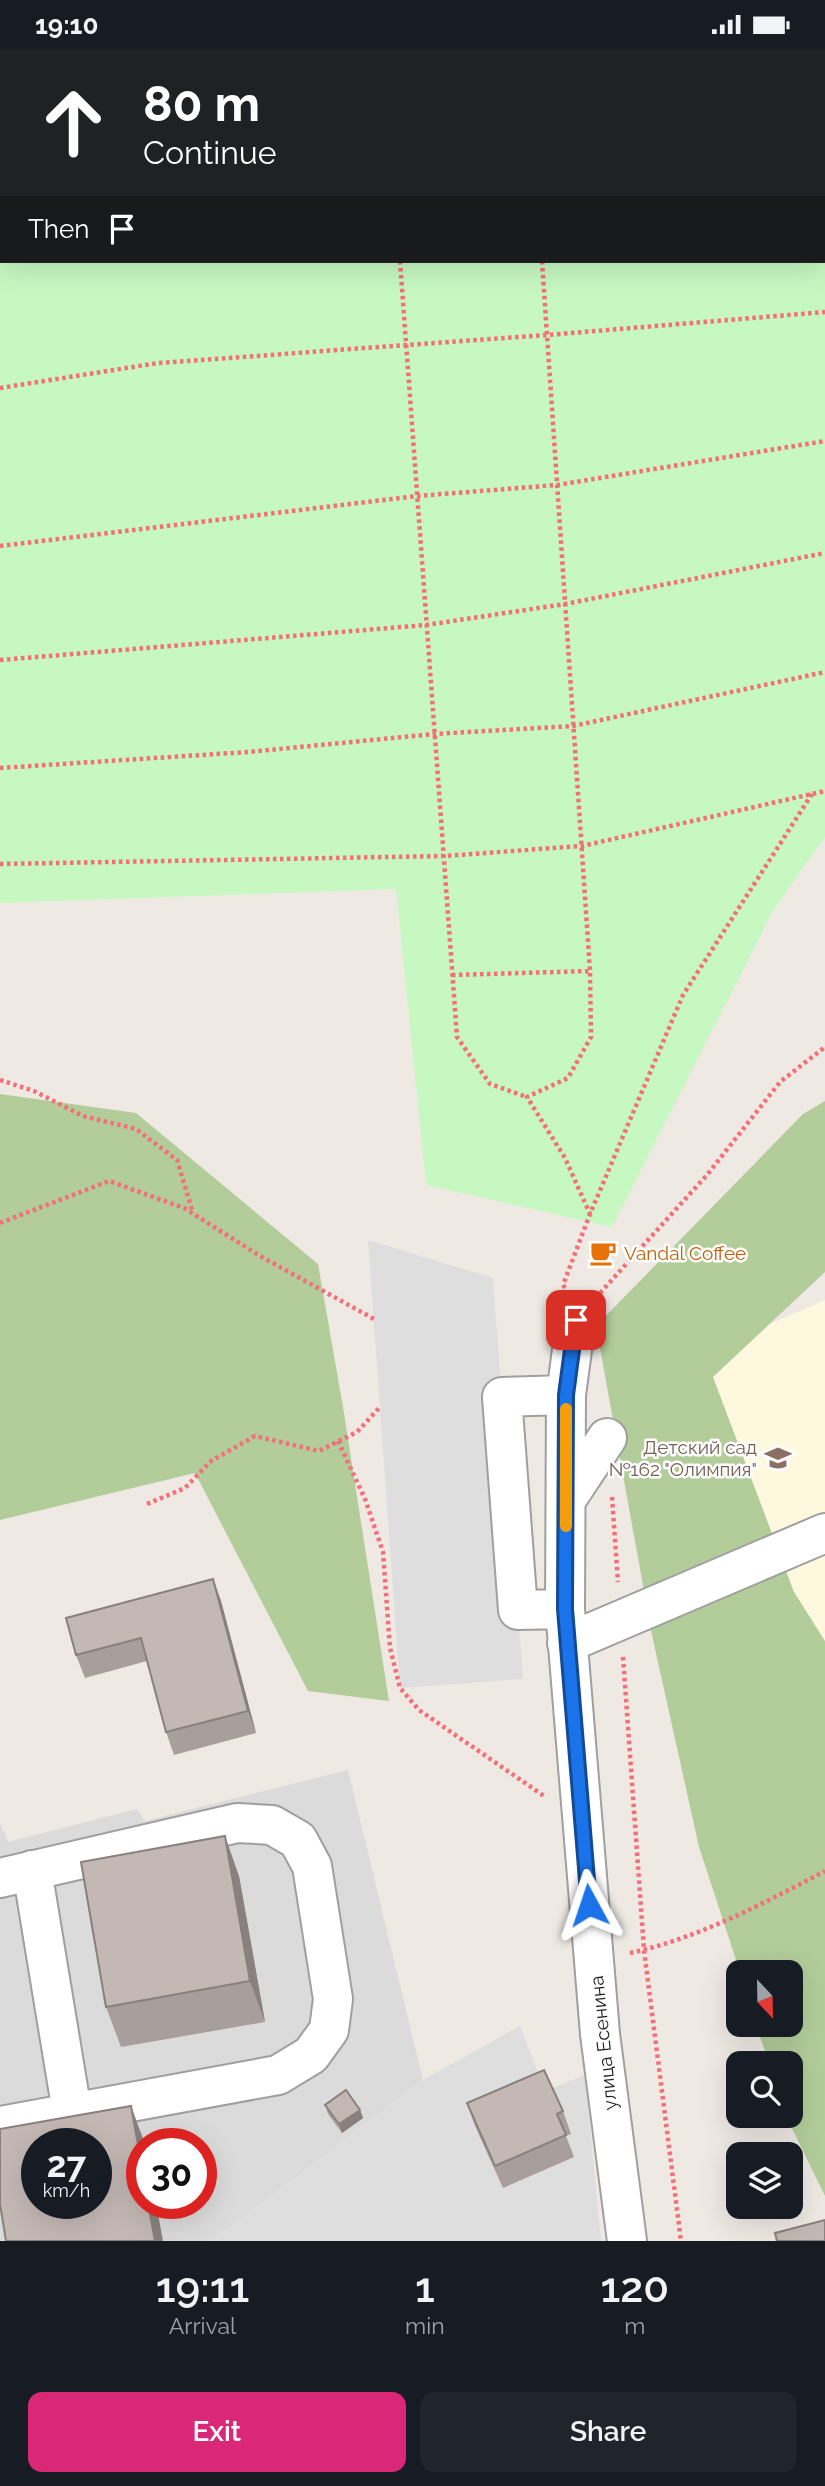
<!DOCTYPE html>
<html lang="en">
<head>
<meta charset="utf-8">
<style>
  :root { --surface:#171b24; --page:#20242c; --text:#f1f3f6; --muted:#9ea1a6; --accent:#db2777 }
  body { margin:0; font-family:Raleway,sans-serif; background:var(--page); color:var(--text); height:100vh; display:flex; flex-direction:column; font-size:26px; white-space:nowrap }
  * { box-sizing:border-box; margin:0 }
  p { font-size:23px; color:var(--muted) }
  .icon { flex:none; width:38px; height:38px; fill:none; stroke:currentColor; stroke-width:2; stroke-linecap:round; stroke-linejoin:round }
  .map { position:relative; height:2192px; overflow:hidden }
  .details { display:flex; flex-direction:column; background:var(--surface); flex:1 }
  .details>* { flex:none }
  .hud { position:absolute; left:0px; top:0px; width:826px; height:214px; box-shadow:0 7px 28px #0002; background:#202124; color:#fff; overflow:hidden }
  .needle { width:46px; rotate:158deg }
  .fabs { position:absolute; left:726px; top:1911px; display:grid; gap:14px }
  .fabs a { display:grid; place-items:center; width:77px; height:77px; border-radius:14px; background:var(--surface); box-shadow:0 7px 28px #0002; font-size:35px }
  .speed { position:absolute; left:21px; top:2079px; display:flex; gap:14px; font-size:35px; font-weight:700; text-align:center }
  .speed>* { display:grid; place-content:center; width:91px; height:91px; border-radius:50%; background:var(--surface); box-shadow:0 7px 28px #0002; line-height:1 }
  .speed small { font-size:18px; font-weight:400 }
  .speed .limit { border:10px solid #d22; background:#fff; color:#111 }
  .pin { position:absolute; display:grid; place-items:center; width:60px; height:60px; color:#fff; margin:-30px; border-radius:14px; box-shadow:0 4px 10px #0006 }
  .me { position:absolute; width:77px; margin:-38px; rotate:355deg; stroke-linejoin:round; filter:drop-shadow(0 0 5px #0008) }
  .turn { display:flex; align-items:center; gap:24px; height:147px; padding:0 28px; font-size:32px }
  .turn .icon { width:91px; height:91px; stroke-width:2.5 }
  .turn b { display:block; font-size:49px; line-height:60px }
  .then { display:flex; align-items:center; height:66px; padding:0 28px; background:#0003; gap:14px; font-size:26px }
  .eta { display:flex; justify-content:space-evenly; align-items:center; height:119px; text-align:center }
  .eta b { font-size:42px; font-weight:600; line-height:49px }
  .cta { display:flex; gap:14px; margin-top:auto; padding:14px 28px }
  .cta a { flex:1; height:80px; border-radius:14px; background:var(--accent); color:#fff; font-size:28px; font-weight:600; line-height:80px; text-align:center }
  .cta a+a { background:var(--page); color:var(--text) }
  .status { display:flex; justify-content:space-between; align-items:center; height:49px; padding:0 35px; background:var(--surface); direction:ltr }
  .status svg { height:19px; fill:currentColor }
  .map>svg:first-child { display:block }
  .residential { fill:#dcdbdb; fill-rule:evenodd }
  .education { fill:#fef8de }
  .forest { fill:#b2cd9a }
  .park { fill:#c7f8c2 }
  .parking { fill:#dedede }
  .water { fill:#a5d8db }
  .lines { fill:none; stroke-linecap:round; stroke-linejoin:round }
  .minor-casing { stroke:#9f9f9f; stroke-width:42 }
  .path { stroke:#f66e77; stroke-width:4.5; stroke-dasharray:3.5 3.5; stroke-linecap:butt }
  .minor { stroke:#fff; stroke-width:38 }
  .wall { fill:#a89e9b }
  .shaded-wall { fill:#88817e }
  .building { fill:#c3b8b4; stroke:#88817e; stroke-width:2; fill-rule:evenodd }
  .route-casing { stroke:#114b97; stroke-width:18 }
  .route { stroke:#1a73e8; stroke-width:12 }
  .slow { stroke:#f59e0b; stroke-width:12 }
  .labels { text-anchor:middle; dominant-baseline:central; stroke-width:5; stroke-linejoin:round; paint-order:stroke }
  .food-label { font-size:19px; fill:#c56008; stroke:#fff; text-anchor:start }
  .education-label { font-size:19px; fill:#785e54; stroke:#fff; text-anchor:end }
  .street-label { font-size:19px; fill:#1e1e1e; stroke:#fff }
</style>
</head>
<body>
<div class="status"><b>19:10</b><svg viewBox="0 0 49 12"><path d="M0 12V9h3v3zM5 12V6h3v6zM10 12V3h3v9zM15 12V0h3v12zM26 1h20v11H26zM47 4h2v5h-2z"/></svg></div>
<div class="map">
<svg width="825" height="2192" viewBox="0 0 825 2192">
  <rect width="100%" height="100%" fill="#efe9e4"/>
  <path class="residential" d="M348,1721L423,2031L213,2192H0V1774L8,1793L137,1760L145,1772ZM37,2095H96V2154H37ZM142,2095H201V2154H142Z"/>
  <path class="education" d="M825,1251V1624L692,1309Z"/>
  <path class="forest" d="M0,1045L136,1064L318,1215L343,1358L389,1652L308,1642L195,1424L0,1471Z
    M825,1052V1223L713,1328L794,1543L825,1592V2147L786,2067H791V2014H769L756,1976H791V1923H740L699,1798L652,1586L596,1277L803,1065Z"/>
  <path class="park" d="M321,0H673L677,2H321Z
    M825,30V788L774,860L612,1178L426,1136L396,840L0,854V72H2V212H824Z"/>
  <path class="parking" d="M368,1191L493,1229L523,1630L400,1639Z
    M520,1977L545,2042L585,2026L601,2192H213L423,2031Z"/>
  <path class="water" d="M0,0H299L2,2L0,47Z"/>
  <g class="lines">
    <g class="minor-casing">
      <path id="minor" d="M576,1271L566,1346L565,1560L600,1985L627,2192
        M566,1451L607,1389
        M565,1560L518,1561L502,1348L566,1346
        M567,1594L825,1484
        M32,1821L72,2063
        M0,1829L237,1774L272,1776L298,1791L312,1817L333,1950L329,1981L311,2006L278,2026L0,2077"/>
    </g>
    <path class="path" d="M729,2V0
      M0,95H2
      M824,103H825
      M824,141H825
      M0,210H2
      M400,212L457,988L490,1035L527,1048
      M542,212L590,922
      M0,339L158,314L547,286L825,263
      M0,497L417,447L557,436L825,392
      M0,611L426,576L565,555L825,504
      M0,719L248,703L434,685L573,677L825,623
      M0,815L443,807L582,797L825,742
      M452,926L590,922L591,988L568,1029L527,1048L565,1109L590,1165
      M0,1031L34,1042L83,1067L136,1080L177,1111L193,1164
      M0,1174L109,1132L184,1159L260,1207L374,1270
      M565,1239L563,1236L590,1165L683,946L812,745
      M600,1244L707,1126L780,1033L825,998
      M338,1392L365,1450L383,1503L390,1599L400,1639L419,1661L544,1747
      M612,1448L618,1533
      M147,1455L185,1439L211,1412L255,1387L319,1402L357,1383L380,1358
      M623,1608L644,1901L681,2192
      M630,1904C699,1889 762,1855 825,1822"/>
    <use href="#minor" class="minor"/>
  </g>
  <path class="wall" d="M213,1530L221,1552L256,1684L174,1706L166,1683L147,1612L85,1629L76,1606Z
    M239,1827L265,1973L121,1998L106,1958Z
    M467,2054L563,2062L571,2085L566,2087L574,2108L503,2139L475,2077Z
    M325,2056L360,2061L363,2069L342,2084L328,2065Z"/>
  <path class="shaded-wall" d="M213,1530L221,1552L256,1684L248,1662Z
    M225,1787L239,1827L265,1973L250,1932Z
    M131,2057L145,2095H142V2118Z
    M360,2061L363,2069L342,2084L339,2075Z
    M148,2154H156L163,2192H155Z"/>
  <path class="building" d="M213,1530L248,1662L166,1683L141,1589L76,1606L66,1569Z
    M225,1787L250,1932L106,1958L81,1813Z
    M544,2021L563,2062L557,2065L566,2086L495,2117L467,2054Z
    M346,2041L360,2061L339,2075L325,2056Z
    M131,2057L142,2118V2154H148L155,2192H6L0,2155V2080ZM37,2095H96V2154H37Z
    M825,2171V2192H777L775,2184Z"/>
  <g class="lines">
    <g class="route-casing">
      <path id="route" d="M576,1271L566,1346L565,1560L589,1856"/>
    </g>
    <use href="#route" class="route"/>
    <path class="slow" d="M566,1360V1477"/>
  </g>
  <defs>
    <g id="cafe-bare" transform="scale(2.1)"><path d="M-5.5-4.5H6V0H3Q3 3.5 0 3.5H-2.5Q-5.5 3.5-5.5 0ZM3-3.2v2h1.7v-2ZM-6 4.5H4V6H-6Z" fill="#e8710a" stroke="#fff" stroke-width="2.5" paint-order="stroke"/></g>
    <g id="school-bare" transform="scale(2.1)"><path d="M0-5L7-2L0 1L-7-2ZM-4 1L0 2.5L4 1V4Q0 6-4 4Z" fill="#8d6e63" stroke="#fff" stroke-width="2.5" paint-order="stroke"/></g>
  </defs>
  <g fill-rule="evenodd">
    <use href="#cafe-bare" x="603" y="1204"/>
    <use href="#school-bare" x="778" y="1409"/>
  </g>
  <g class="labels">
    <g class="food-label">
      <text x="624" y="1204">Vandal Coffee</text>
    </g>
    <g class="education-label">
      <text x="757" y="1398">Детский сад<tspan x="757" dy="22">№162 "Олимпия"</tspan></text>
    </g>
    <g class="street-label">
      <text transform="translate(603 1994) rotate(-96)">улица Есенина</text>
    </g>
  </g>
</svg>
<div class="fabs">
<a><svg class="needle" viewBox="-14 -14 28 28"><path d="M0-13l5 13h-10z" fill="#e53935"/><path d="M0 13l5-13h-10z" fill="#9ea1a6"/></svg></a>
<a><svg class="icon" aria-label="search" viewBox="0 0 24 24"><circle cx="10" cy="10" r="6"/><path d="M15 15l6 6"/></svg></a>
<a><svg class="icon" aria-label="layers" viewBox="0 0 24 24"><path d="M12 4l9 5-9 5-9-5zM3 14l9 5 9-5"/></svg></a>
</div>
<div class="speed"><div>27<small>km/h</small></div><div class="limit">30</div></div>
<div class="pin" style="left:576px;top:1271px;background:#d93025"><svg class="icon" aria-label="arrive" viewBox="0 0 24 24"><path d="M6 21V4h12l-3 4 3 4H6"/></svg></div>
<svg class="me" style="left:589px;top:1856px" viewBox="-20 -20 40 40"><path d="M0-17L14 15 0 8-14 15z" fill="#1a73e8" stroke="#fff" stroke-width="4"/></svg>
<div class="hud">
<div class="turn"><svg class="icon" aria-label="ahead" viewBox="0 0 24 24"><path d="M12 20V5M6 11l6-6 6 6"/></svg><div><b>80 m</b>Continue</div></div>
<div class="then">Then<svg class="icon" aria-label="arrive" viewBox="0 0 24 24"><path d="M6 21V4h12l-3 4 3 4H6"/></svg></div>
</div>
</div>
<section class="details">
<div class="eta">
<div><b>19:11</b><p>Arrival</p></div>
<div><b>1</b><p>min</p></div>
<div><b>120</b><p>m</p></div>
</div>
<div class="cta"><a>Exit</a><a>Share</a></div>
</section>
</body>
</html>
